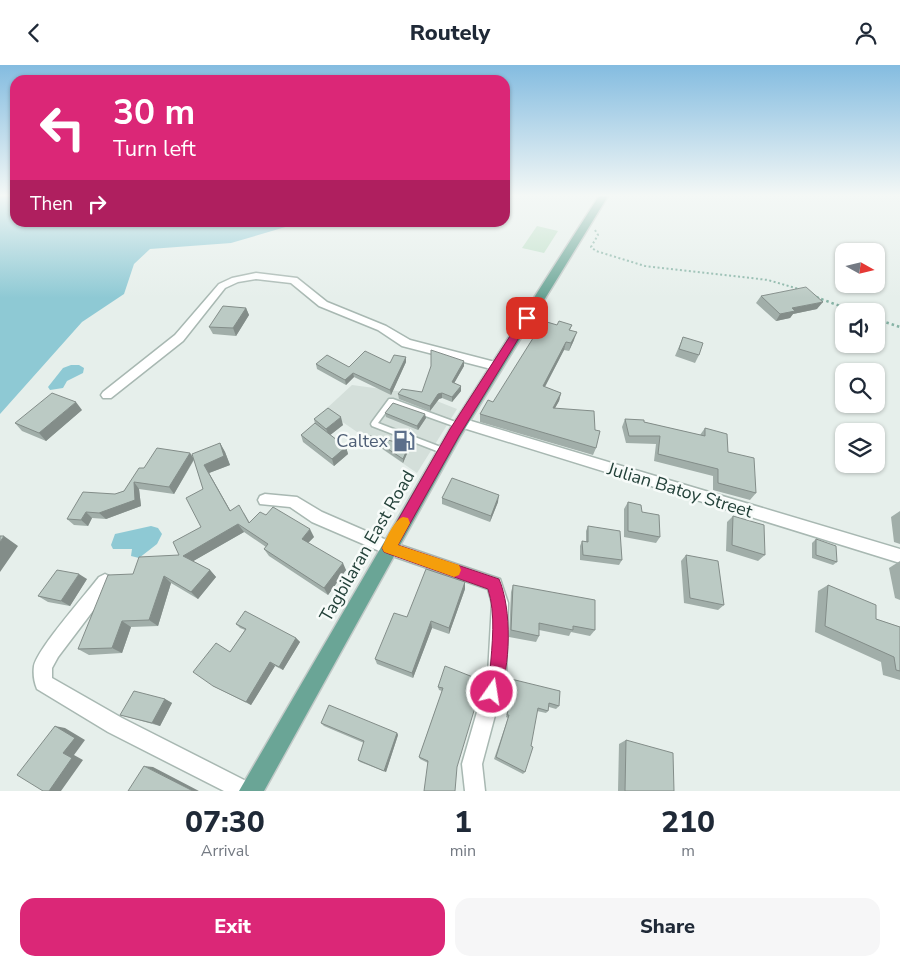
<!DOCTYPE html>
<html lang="en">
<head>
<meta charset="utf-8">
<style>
  :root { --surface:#fff; --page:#f6f6f7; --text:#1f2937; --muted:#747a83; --accent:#db2777 }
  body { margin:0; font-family:"Nunito Sans",sans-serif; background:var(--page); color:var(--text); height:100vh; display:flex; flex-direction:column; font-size:19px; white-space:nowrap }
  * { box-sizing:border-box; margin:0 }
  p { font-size:16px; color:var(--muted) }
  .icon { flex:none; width:28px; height:28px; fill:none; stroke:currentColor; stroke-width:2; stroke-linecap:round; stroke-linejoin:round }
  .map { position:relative; height:726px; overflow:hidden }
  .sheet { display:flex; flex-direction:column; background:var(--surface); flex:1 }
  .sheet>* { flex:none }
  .banner { position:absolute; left:10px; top:10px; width:500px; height:152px; border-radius:15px; box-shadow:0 1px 4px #0004; background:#db2777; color:#fff; overflow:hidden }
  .needle { width:32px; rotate:98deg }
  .controls { position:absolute; left:835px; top:178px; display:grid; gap:10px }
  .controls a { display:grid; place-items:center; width:50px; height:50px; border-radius:10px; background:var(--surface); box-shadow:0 1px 4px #0004; font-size:25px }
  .pin { position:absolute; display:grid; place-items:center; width:42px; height:42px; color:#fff; margin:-21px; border-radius:10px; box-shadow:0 2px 8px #0006 }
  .me { position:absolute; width:55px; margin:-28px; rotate:13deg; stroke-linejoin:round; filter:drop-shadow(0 0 4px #0008) }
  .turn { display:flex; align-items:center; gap:18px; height:105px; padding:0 20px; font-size:22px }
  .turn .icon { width:65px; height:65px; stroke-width:2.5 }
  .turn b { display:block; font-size:35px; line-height:42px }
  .then { display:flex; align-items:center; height:48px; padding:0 20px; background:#0003; gap:10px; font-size:19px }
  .eta { display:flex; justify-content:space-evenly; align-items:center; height:85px; text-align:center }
  .eta b { font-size:30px; font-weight:800; line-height:35px }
  .action { display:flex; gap:10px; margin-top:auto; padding:10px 20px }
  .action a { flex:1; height:58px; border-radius:15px; background:var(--accent); color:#fff; font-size:20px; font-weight:800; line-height:58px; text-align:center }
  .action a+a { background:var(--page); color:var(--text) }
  header { display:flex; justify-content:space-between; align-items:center; height:65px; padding:0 20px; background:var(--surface); font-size:22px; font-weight:800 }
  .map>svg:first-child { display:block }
  .built { fill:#d4dfda }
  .green { fill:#bfe0c8 }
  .water { fill:#8ec9d4 }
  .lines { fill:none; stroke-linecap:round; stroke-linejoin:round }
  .service-casing { stroke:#a8b8b2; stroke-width:3 }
  .minor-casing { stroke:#a8b8b2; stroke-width:3 }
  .primary-casing { stroke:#c2cac8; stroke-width:3 }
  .path-far1 { stroke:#86b3a5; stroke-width:2; stroke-dasharray:2 2.5; stroke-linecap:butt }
  .path { stroke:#86b3a5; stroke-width:2.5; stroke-dasharray:2.5 3; stroke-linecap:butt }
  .service { fill:#fff; fill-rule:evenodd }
  .minor { fill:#fff; fill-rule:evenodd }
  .primary { fill:#6aa596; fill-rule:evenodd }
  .wall { fill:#a1aea9 }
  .shaded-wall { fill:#838d89 }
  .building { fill:#bbcac4; stroke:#838d89 }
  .route { fill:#db2777; stroke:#8e194d }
  .slow { fill:#f59e0b }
  .labels { text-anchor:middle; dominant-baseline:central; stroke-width:5; stroke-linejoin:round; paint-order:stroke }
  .service-label { font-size:18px; fill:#4e5e75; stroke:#f7fbf9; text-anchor:end }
  .street-label { font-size:18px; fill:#24423a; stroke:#f7fbf9 }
</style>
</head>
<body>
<header><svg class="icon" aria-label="back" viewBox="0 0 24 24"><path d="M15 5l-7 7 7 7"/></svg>Routely<svg class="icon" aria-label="person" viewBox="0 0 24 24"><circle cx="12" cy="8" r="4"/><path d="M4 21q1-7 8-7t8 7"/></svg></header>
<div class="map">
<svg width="900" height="726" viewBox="0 0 900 726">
  <rect width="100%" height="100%" fill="#e6efeb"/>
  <path class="built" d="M352,320L419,329L457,344L417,408L325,345Z"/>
  <path class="green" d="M537,161L558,166L544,188L522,183Z"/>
  <path class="water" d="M0,131H15V158H299L231,178L150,184L134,199L124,229L82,257L0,349Z
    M71,300H79L84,303L83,308L67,316L63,323L50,325L48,322L63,303Z
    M151,461L158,463L162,469L157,479L139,493L131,491L132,484H113L111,480L115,469Z"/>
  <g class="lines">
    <g class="service-casing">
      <path id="service" d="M389,334H393L461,359L462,361L461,363H459L392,339L378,358L446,384L447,386L446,388H442L372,361L371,359L372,357Z"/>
    </g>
    <g class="minor-casing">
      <path id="minor" d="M256,208L297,213L327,237L386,261L410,275L495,297L501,301L495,305L402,281L378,265L319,241L291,218L256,214L238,217L225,223L183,276L111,333H103L101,330L103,327L175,270L219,219L232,213Z
        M461,353L900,484V498L457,361L455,358L457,355Z
        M265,429L297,432L322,447L391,477L500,514L508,538L506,609L482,699L485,726H465L462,699L488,609L492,538L488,524L384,488L312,457L290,442L260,439L258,435L260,431Z
        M105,509L111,512L113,517L111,522L58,592L52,603V613L122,653L252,719L255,726H224L108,667L37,624C34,617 33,608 34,601C38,583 86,529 99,512Z"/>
    </g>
    <g class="primary-casing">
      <path id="primary" d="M599,131H608L460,372L264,726H239L450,364Z"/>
    </g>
    <path class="path-far1" d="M595,165L598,170L591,182L596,186L645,201L768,215L799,224
      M814,231L819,233"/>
    <path class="path" d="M816,232L853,246
      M876,254L900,262"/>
    <use href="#service" class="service"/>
    <use href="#minor" class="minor"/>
    <use href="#primary" class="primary"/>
  </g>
  <path class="wall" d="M761,231L817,244L793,249L790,253L776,256L756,238Z
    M246,243L249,250L236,271L213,269L209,262Z
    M572,260L570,265L574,275L569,286L564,285L545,322L561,328L559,336L555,343L596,383L593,390L480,357V349L493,337L538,271Z
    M683,272L699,290L695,298L675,291Z
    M406,292V297L391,330L354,312L346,320L317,304L316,299L349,302L390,298Z
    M464,296V301L454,318L461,321V326L452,337L442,333L439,334L430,346L399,334L398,329L422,327Z
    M82,345L46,376L22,366L15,358Z
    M385,348L426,353L418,365L386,352Z
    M314,354L343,360L330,370L346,382L348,389L334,401L303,377L301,370L315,359Z
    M625,354L644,357L700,370L705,363L728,387L756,428L750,435L713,425V411L654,396L656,379L626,378L622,362Z
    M370,372L409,384L403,398L371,376Z
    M220,378L225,387L230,400L209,408L230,445L244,448L250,458L266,450L314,472L308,478L346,505L328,530L269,491L264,484L266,482L244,467L193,496L210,505L216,512L198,534L171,518L158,561L131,562L122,588L89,590L78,584L133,509L179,490L201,462L203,424L194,395L174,429L139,424L141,441L106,454L92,453L88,461L74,460L67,454L115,429L124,426L144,403L190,388L193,393Z
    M442,433L498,437L490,457L442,439Z
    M628,437L642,447L660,472L656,478L624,472V444Z
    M900,446V479L894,477L891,452Z
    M733,451L765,490L758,496L726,486L727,457Z
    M588,461L622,495L619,500L580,495V481L582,476L586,477V466Z
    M816,474L837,497L833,500L812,493V478Z
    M686,490L724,540L718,545L684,538L681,496Z
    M900,496V535L895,533L889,503Z
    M87,514L70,541L48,537L38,531Z
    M465,517V524L449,569L432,563L413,613L377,599L375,594L407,552Z
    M513,520L595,565L590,571L571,567L569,571L539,565V571L536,577L509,572L511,527Z
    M828,520L876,554L900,562V615L883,610L881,597L815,567L818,526Z
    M236,559L296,573L300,577L283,605L275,601L251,640L213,621L230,587L245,565L240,563Z
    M511,614L559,641L556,644L549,642L548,646L546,648L537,646L525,707L523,709L494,694L508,653L506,652L510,633L508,632L510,617Z
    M483,616L428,698L420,694L419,692L442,626L439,625L438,622Z
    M165,634L172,638L160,661L120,650Z
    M321,658L397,668L398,670L386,707L360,697L358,695L364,678L324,661Z
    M626,675L674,726H618L619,679Z"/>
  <path class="shaded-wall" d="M823,237L817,244L793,249L790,253L776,256L780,249L792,243Z
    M246,243L249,250L236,271L233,263Z
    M577,267L574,275L569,286L571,278Z
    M566,277L564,285L541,329L543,321Z
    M406,292V297L391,330L390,325Z
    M464,296V301L452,322V317Z
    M353,308L354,312L346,320L345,315Z
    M461,321V326L452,337V332Z
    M442,328V333L439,334L430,346V341L438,329Z
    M561,328L559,336L551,350L553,343Z
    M76,337L82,345L46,376L39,368Z
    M425,349L426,353L418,365L417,361Z
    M341,352L343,360L329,371L326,364Z
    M220,378L225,387L230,400L209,408L235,454L230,446L204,400Z
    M409,380V384L403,398V394Z
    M346,382L348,389L334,401L332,394Z
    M190,388L194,394L174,429L169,422Z
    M134,417L139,424L141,441L106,454L99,448Z
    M499,430L498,437L490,457L491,451Z
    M86,447L92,453L88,461L81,455Z
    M238,459L244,467L190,498L183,491Z
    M310,464L314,472L305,481L302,474Z
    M4,471L18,481L0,507V477Z
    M343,498L346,505L328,530L324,523Z
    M210,505L216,512L198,534L191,527Z
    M79,509L87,514L70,541L61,536Z
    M164,511L171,518L158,561L149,555Z
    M465,517V524L449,569V563Z
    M122,556L131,562L122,588L112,583Z
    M431,556L432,563L413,613L412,608Z
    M296,573L300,577L283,605L279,602Z
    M270,597L275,601L251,640L246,637Z
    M165,634L172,638L160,661L152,658Z
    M55,661L65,663L85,675L74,690L83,695L61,726H49L63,688Z
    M397,668L398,670L386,707L384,706Z
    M144,701L153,702L199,726H193Z"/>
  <path class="building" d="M806,222L823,237L792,243L795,246L780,249L761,231Z
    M223,241L246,243L233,263L209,262Z
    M559,256L572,260L569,265L577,267L571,278L566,277L543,321L561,328L553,343L594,346L595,365L600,366L596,383L480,349L488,335L493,337L535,270L538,271L547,257L557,260Z
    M683,272L703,278L699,290L679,284Z
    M431,285L464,296L452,317L461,321L452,332L442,328L438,329L430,341L398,329L402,324L422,327L431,301Z
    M365,286L390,298L394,290L406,292L390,325L353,308L345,315L316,299L327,290L349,302Z
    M52,328L76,337L39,368L15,358Z
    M393,338L425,349L417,361L385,348Z
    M328,343L341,352L326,364L314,354Z
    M625,354L644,355V357L705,371V363L727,369L728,387L754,393L756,428L718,418V404L658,389L660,371H629Z
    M315,358L346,382L332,394L301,370Z
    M370,371L409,380L403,394L370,372Z
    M220,378L224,391L204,400L230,446L239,440L249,458L260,447L266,450L273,442L310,464L302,474L343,498L324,523L264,484L268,479L238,459L183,491L210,505L191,527L164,511L149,555L122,556L112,583L78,584L108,510L133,509L139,492L179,490L173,477L201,462L186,433L203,424L192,389Z
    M157,383L190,388L169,422L134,417L135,435L99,448L86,447L81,455L67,454L83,427L115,429L124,426L139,403H144Z
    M452,413L499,430L491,451L442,433Z
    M628,437L641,440L642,447L659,450L660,472L628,466Z
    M733,451L764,460L765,490L732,480Z
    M588,461L620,466L622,495L583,490L582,476L588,477Z
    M0,471H4L0,477Z
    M816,474L836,481L837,497L816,490Z
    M686,490L718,496L724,540L690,533Z
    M426,504L465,517L449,563L431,556L412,608L375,594L394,548L407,552Z
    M57,505L79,509L61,536L38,531Z
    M513,520L595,535V565L573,561V565L539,558V571L511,565Z
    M828,520L876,540V554L900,562V606L896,605L894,592L825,561Z
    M245,546L296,573L279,602L270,597L246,637L213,621L193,607L216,578L230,587L246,564L236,559Z
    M445,601L483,616L457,702L455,726H424L428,696L419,692L443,623L438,622Z
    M511,614L560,626L559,641L549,638L548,646L538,643L531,681L533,682L525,707L496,692L509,650H507L512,629H509Z
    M134,626L165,634L152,658L120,650Z
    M329,640L397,668L384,706L358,695L364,676L321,658Z
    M55,661L75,673L63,688L72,693L49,726H43L17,710Z
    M626,675L673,688L674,726H625Z
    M144,701L193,726H128Z"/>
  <linearGradient id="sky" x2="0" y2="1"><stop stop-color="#84bce0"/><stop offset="0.56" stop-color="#f4f8f6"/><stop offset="1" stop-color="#f4f8f6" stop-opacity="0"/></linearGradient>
  <rect width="900" height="233" fill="url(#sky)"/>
  <path class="route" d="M527,250L531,253L459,371L398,480L499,514C512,544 511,602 498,633L492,635L486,633C483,623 489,616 490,606C492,580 496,549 488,524L389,489L384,487L382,483L450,364L523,251Z"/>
  <path class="slow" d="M403,452L408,453L410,458L398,480L459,500L461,505L459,510L454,512L384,487L382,483C386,474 394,455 403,452Z"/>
  <defs>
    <g id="fuel-bare" transform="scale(1.725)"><path d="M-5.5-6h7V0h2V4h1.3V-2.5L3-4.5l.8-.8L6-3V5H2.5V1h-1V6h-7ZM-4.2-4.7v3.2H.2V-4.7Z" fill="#5c6f8a" stroke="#f7fbf9" stroke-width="2.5" paint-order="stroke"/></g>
  </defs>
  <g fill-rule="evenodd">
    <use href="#fuel-bare" x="404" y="376"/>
  </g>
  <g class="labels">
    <g class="service-label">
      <text x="388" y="376">Caltex</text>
    </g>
    <g class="street-label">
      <text transform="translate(680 425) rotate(17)">Julian Batoy Street</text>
      <text transform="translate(367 481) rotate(-60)">Tagbilaran East Road</text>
    </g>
  </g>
</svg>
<div class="controls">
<a><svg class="needle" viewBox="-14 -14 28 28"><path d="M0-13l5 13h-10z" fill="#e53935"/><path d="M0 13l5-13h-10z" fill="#747a83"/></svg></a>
<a><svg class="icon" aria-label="sound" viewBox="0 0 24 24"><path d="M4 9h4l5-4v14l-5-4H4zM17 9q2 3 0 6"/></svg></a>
<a><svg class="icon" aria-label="search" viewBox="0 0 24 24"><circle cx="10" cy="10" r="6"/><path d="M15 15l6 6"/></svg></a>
<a><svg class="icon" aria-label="layers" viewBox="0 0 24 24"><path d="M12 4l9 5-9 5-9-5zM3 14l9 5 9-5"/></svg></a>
</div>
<div class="pin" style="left:527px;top:253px;background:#d93025"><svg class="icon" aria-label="arrive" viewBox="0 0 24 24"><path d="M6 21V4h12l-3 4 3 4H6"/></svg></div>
<svg class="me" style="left:492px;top:627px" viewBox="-20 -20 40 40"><circle r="17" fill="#db2777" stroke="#fff" stroke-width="3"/><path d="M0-11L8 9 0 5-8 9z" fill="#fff"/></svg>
<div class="banner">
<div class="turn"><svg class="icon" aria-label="left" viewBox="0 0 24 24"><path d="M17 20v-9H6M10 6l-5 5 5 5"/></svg><div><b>30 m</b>Turn left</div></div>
<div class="then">Then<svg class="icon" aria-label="right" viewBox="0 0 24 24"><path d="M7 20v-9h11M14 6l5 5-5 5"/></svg></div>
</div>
</div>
<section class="sheet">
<div class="eta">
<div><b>07:30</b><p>Arrival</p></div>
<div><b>1</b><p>min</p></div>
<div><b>210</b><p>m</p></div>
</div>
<div class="action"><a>Exit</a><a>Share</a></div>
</section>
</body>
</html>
